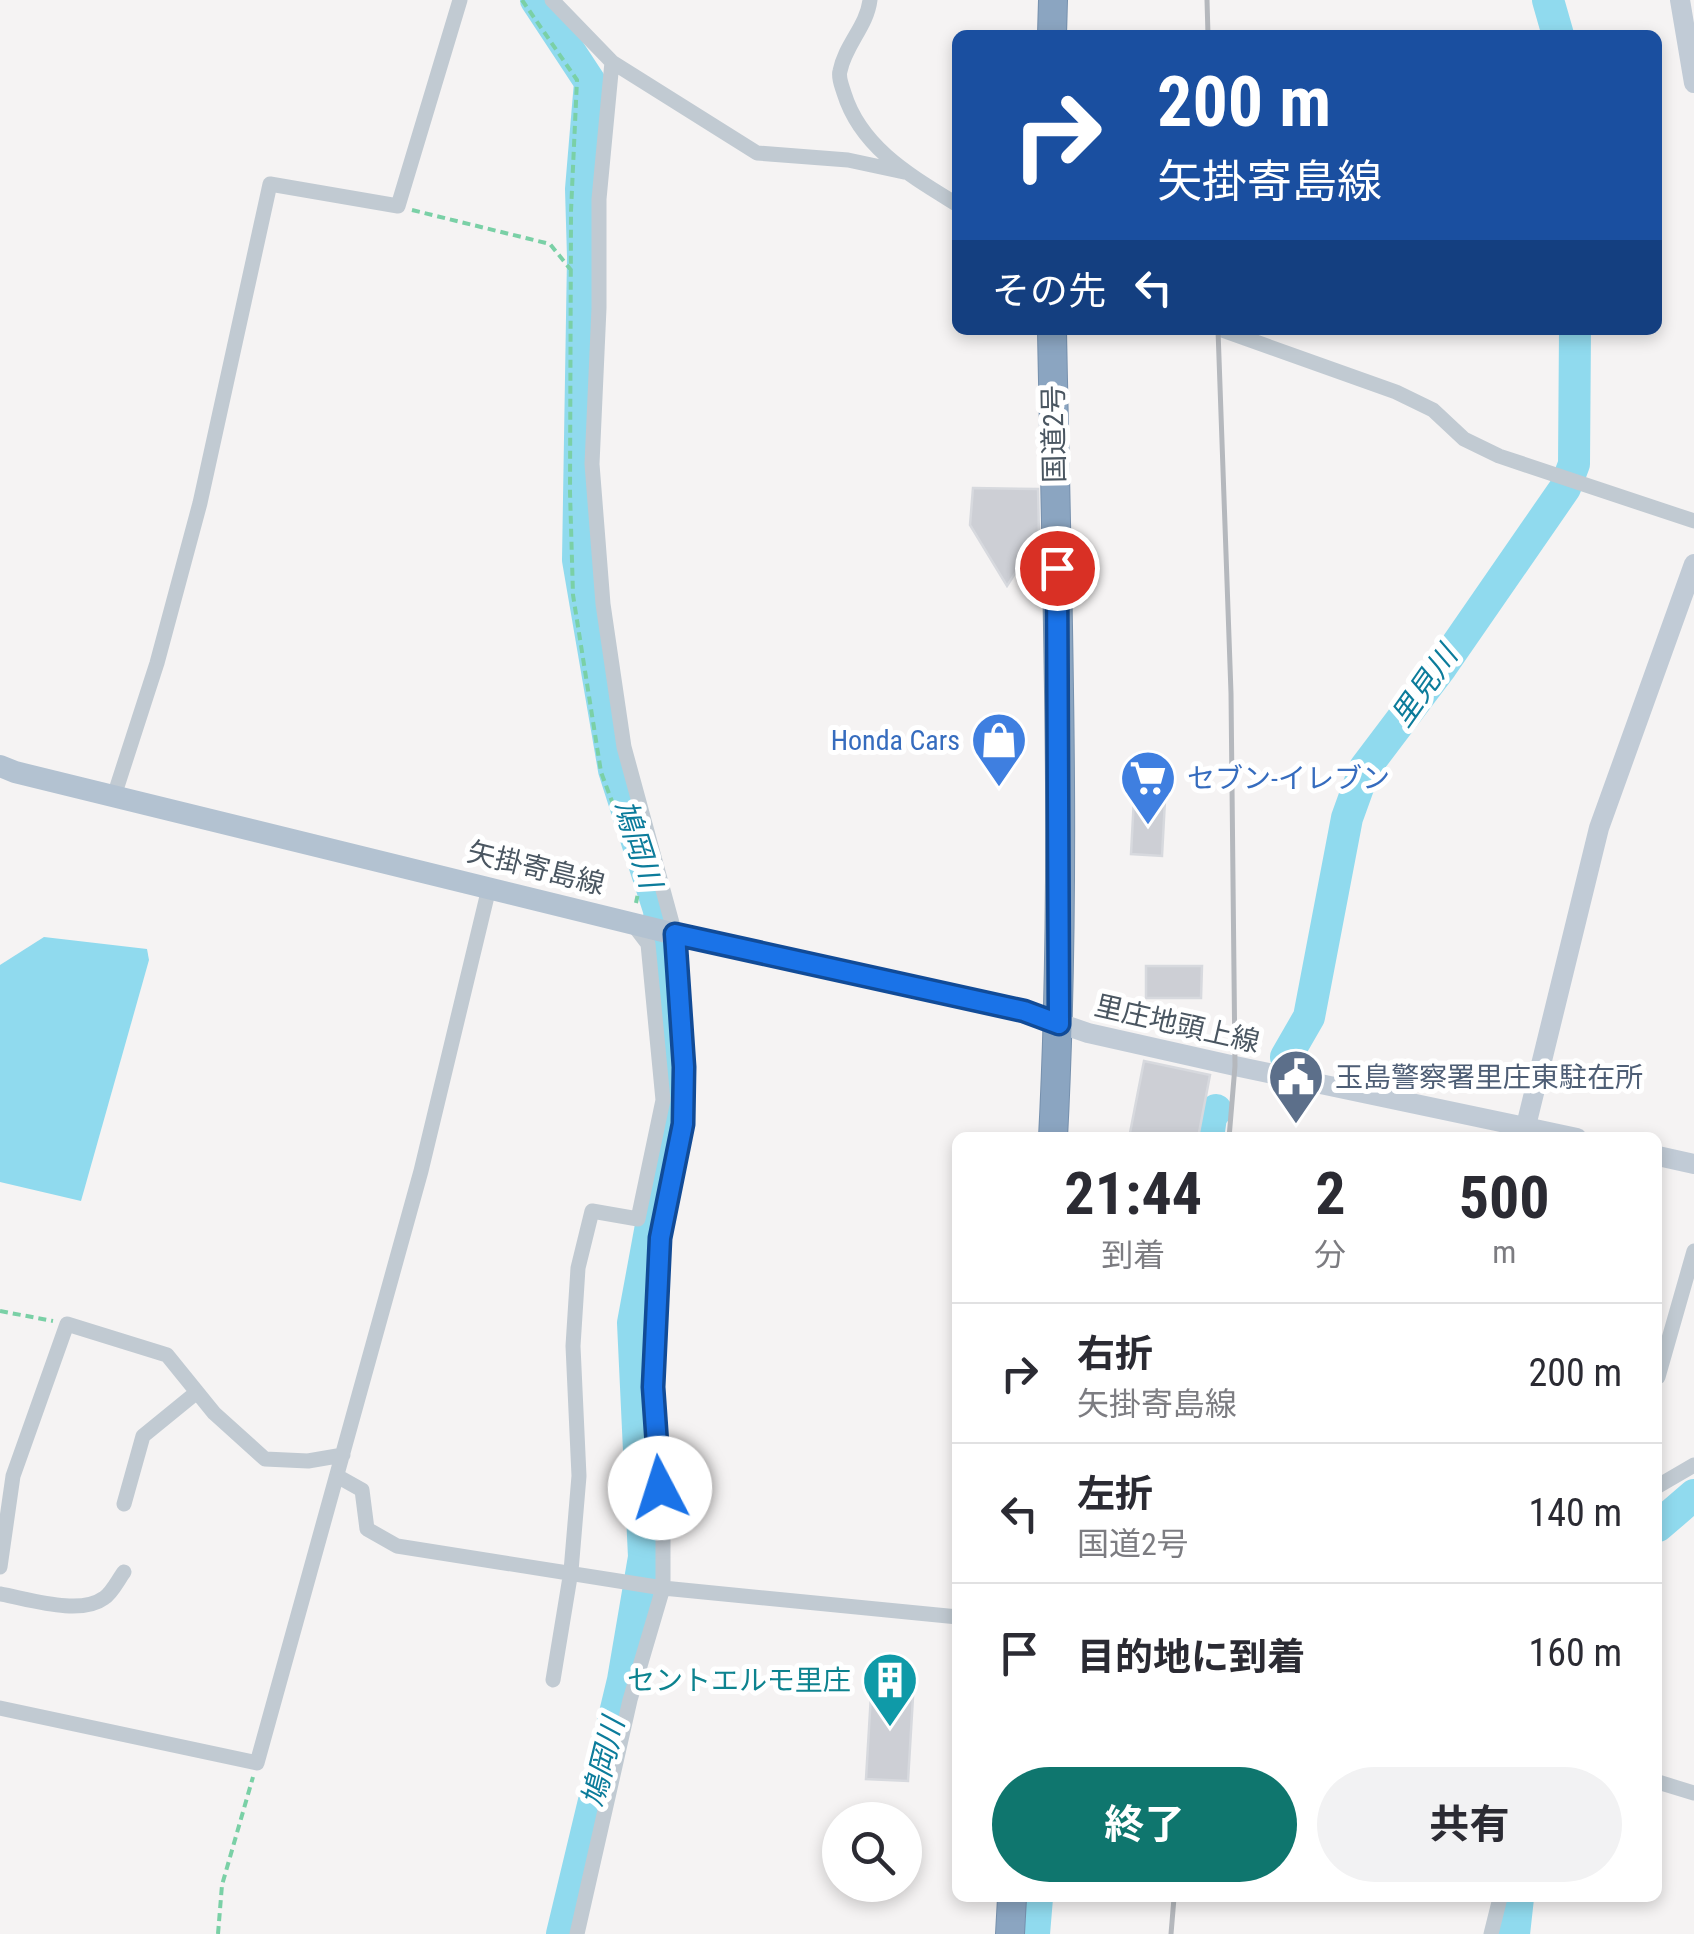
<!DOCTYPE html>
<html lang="ja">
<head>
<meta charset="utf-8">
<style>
  :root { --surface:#fff; --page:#f2f2f3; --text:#2b2b33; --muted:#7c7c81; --line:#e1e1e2; --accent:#0f766e }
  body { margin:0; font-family:"Roboto Condensed","Noto Sans JP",sans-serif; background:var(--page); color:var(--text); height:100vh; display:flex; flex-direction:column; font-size:38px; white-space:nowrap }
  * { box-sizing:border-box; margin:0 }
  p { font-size:32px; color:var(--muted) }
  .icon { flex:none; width:55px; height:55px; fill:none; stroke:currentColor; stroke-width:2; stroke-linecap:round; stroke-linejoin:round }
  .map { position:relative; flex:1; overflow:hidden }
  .panel { position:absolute; left:952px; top:1132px; width:710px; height:770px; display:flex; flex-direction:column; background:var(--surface); border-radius:15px; box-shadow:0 5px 15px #0003 }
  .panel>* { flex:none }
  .hud { position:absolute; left:952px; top:30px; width:710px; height:305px; border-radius:15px; box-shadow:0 5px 15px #0003; background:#1a4fa0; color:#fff; overflow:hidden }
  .buttons { position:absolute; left:822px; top:1802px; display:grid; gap:20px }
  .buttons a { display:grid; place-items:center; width:100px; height:100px; border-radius:50%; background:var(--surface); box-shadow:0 5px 15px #0003; font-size:50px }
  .pin { position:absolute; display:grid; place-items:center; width:85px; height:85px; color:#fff; margin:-42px; border:5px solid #fff; border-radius:50%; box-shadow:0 2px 10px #0007 }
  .me { position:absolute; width:110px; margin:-55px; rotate:355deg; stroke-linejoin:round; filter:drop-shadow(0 0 8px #0008) }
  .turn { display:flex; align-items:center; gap:35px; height:210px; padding:0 40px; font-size:45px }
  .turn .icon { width:130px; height:130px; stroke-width:2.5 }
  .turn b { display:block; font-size:70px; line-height:85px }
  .then { display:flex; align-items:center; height:95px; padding:0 40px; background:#0003; gap:20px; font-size:38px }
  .eta { display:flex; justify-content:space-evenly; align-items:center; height:170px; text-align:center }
  .eta b { font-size:60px; font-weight:700; line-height:70px }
  .action { display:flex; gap:20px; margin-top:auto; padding:20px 40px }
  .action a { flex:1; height:115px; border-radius:60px; background:var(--accent); color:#fff; font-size:40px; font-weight:700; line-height:115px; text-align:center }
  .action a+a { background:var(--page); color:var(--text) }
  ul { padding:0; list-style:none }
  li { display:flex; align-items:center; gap:30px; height:140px; padding:0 40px; border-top:2px solid var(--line) }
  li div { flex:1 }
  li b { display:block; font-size:38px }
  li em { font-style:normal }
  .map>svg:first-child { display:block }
  .water { fill:#90daee }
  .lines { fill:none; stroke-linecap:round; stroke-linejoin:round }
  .river { stroke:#90daee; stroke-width:32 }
  .building { fill:#cdcfd5; stroke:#d7d9de; stroke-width:2.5 }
  .highway-casing { stroke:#7690ad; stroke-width:30 }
  .path { stroke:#7ad0a6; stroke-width:4; stroke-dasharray:8 5; stroke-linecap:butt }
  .street { stroke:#c1cad2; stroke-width:15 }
  .secondary { stroke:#c1cbd6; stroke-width:20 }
  .primary { stroke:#b3c2d1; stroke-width:22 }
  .highway { stroke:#8ba5c1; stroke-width:28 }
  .rail { stroke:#b5b8bd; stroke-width:5 }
  .route-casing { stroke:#114b97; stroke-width:25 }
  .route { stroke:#1a73e8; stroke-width:18 }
  .labels { text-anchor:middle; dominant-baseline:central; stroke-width:10; stroke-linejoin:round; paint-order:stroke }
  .street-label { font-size:28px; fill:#4a5661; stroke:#fff }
  .shop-label { font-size:28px; fill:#366cbe; stroke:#fff; text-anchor:end }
  .service-label { font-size:28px; fill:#4e5e75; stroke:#fff; text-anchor:start }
  .culture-label { font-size:28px; fill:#0d838f; stroke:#fff; text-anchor:end }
  .water-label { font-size:30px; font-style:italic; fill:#0c7c9b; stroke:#fff }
</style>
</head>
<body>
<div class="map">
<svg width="1694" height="1934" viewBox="0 0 1694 1934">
  <rect width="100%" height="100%" fill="#f5f3f3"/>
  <path class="water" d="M44,937L147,949L149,960L81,1201L0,1182V965Z"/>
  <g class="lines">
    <path class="river" d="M536,0L590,82L581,189L583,257L578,560L614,770L659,910L673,1106L633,1323L644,1557L623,1680L562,1934
      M1548,0L1558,35
      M1286,1057L1309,1017L1347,818L1365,768L1442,666L1565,488L1574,464L1575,330
      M1208,1138L1211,1117L1216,1110
      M1658,1526L1694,1495
      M1034,1934L1037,1898
      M1514,1934L1518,1898"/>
  </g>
  <path class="building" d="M973,488L1038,489L1039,536L1007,586L970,525Z
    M1134,798L1165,800L1162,856L1131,854Z
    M1146,966H1202L1201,998H1146Z
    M1144,1061L1210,1075L1198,1138H1129Z
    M872,1678L914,1680L908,1781L866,1779Z"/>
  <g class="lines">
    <g class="highway-casing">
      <path id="highway" d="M1052,35L1053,0
        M1052,330C1057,599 1067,869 1053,1138
        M1010,1934L1012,1898"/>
    </g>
    <path class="path" d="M522,0L577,80L571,211L570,492L573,595L601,772L641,879L636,903
      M412,210L550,244L571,270
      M0,1311L53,1321
      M218,1934L222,1885L253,1777"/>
    <path class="street" d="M552,0L612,62L599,199V308L592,464L603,604L624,747L675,934L684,1067L683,1124L660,1238L653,1387L663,1519V1588L630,1700L577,1934
      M870,0C867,26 845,45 840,71C838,78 842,86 844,93C861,148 911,176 958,205
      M612,62L757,153L848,160L904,172
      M1222,330L1396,392L1433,410L1464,439L1499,456L1694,521
      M114,796L157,663L200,503L270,184L398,206L460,0
      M1658,1377L1694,1251
      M337,1476L362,1490L367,1529L397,1546L663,1588L958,1617
      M1658,1486L1694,1465
      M124,1504L143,1436L197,1392
      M0,1567L13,1476L67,1324L167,1355L214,1413L265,1459L308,1461L343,1455
      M0,1594C29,1599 80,1616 104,1598C112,1593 118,1580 124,1572
      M553,1680L571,1571L579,1476L573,1346L578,1268L592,1211L638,1219L663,1100L648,944L632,923
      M0,1708L257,1763L421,1171L489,888
      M1658,1782L1694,1793
      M1491,1934L1500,1898"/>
    <path class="secondary" d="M1680,0L1694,83
      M1059,1023L1088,1033L1235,1066L1577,1138
      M1523,1138L1599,828L1694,564
      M1658,1156L1694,1164"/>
    <path class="primary" d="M0,766L15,772L675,934L1024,1011L1059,1023"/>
    <use href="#highway" class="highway"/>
    <path class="rail" d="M1207,0L1208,35
      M1218,330L1231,693L1235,1066L1229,1138
      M1171,1934L1174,1898"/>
  </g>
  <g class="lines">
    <g class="route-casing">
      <path id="route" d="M660,1488L653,1387L660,1238L683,1124L684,1067L675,934L1024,1011L1059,1024L1057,568"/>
    </g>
    <use href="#route" class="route"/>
  </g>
  <defs>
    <g id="shop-pin" transform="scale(2.875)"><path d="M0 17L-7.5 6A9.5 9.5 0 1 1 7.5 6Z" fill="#3f7fe0" stroke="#fff"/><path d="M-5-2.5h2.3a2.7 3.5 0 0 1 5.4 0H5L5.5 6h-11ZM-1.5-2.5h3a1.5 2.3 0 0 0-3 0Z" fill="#fff"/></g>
    <g id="supermarket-pin" transform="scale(2.875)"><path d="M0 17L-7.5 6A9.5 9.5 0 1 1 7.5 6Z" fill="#3f7fe0" stroke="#fff"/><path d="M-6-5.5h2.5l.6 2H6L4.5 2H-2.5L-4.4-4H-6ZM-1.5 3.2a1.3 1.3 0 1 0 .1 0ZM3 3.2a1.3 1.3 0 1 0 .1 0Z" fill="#fff"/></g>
    <g id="civic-pin" transform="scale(2.875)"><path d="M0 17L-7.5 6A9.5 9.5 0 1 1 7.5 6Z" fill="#5c6f8a" stroke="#fff"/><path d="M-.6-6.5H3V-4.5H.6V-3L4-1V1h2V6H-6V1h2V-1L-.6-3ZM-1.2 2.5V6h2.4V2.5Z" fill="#fff"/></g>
    <g id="building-pin" transform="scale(2.875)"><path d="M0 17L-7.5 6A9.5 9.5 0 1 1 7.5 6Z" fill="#0f9aa8" stroke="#fff"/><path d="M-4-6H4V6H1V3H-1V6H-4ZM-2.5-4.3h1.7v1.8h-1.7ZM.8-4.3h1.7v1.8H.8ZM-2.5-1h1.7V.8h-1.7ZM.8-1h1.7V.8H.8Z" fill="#fff"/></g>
  </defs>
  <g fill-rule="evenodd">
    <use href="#shop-pin" x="999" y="740"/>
    <use href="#supermarket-pin" x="1148" y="778"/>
    <use href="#civic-pin" x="1296" y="1077"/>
    <use href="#building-pin" x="890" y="1680"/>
  </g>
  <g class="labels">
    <g class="street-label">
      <text transform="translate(1054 434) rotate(-91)">国道2号</text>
      <text transform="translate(536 868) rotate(14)">矢掛寄島線</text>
      <text transform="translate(1177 1024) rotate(13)">里庄地頭上線</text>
    </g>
    <g class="shop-label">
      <text x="960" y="740">Honda Cars</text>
      <text x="1187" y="778" text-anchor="start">セブン-イレブン</text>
    </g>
    <g class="service-label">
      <text x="1335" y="1077">玉島警察署里庄東駐在所</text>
    </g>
    <g class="culture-label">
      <text x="851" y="1680">セントエルモ里庄</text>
    </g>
    <g class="water-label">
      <text transform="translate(1424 686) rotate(-55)">里見川</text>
      <text transform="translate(638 844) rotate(72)">鳩岡川</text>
      <text transform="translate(603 1762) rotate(-76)">鳩岡川</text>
    </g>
  </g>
</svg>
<div class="buttons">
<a><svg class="icon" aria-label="search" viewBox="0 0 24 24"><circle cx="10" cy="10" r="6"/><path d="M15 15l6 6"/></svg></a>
</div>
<div class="pin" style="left:1057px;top:568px;background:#d93025"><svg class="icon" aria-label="arrive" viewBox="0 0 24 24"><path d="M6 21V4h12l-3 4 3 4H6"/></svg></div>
<svg class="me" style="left:660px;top:1488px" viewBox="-20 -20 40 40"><circle r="19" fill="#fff"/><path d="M0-13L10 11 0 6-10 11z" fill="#1a73e8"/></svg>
<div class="hud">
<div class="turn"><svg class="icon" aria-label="right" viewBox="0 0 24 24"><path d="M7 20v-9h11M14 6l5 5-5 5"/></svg><div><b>200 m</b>矢掛寄島線</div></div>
<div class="then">その先<svg class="icon" aria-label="left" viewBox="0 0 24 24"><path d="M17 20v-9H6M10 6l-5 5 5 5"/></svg></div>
</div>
<section class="panel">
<div class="eta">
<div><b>21:44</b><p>到着</p></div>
<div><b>2</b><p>分</p></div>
<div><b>500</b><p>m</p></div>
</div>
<ul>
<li><svg class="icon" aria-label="right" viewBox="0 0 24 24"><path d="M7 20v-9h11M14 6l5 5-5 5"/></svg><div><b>右折</b><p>矢掛寄島線</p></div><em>200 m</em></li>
<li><svg class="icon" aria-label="left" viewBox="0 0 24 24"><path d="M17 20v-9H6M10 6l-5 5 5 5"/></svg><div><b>左折</b><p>国道2号</p></div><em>140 m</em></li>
<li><svg class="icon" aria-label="arrive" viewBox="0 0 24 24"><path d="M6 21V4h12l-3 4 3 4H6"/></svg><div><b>目的地に到着</b></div><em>160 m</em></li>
</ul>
<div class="action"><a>終了</a><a>共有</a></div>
</section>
</div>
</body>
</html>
